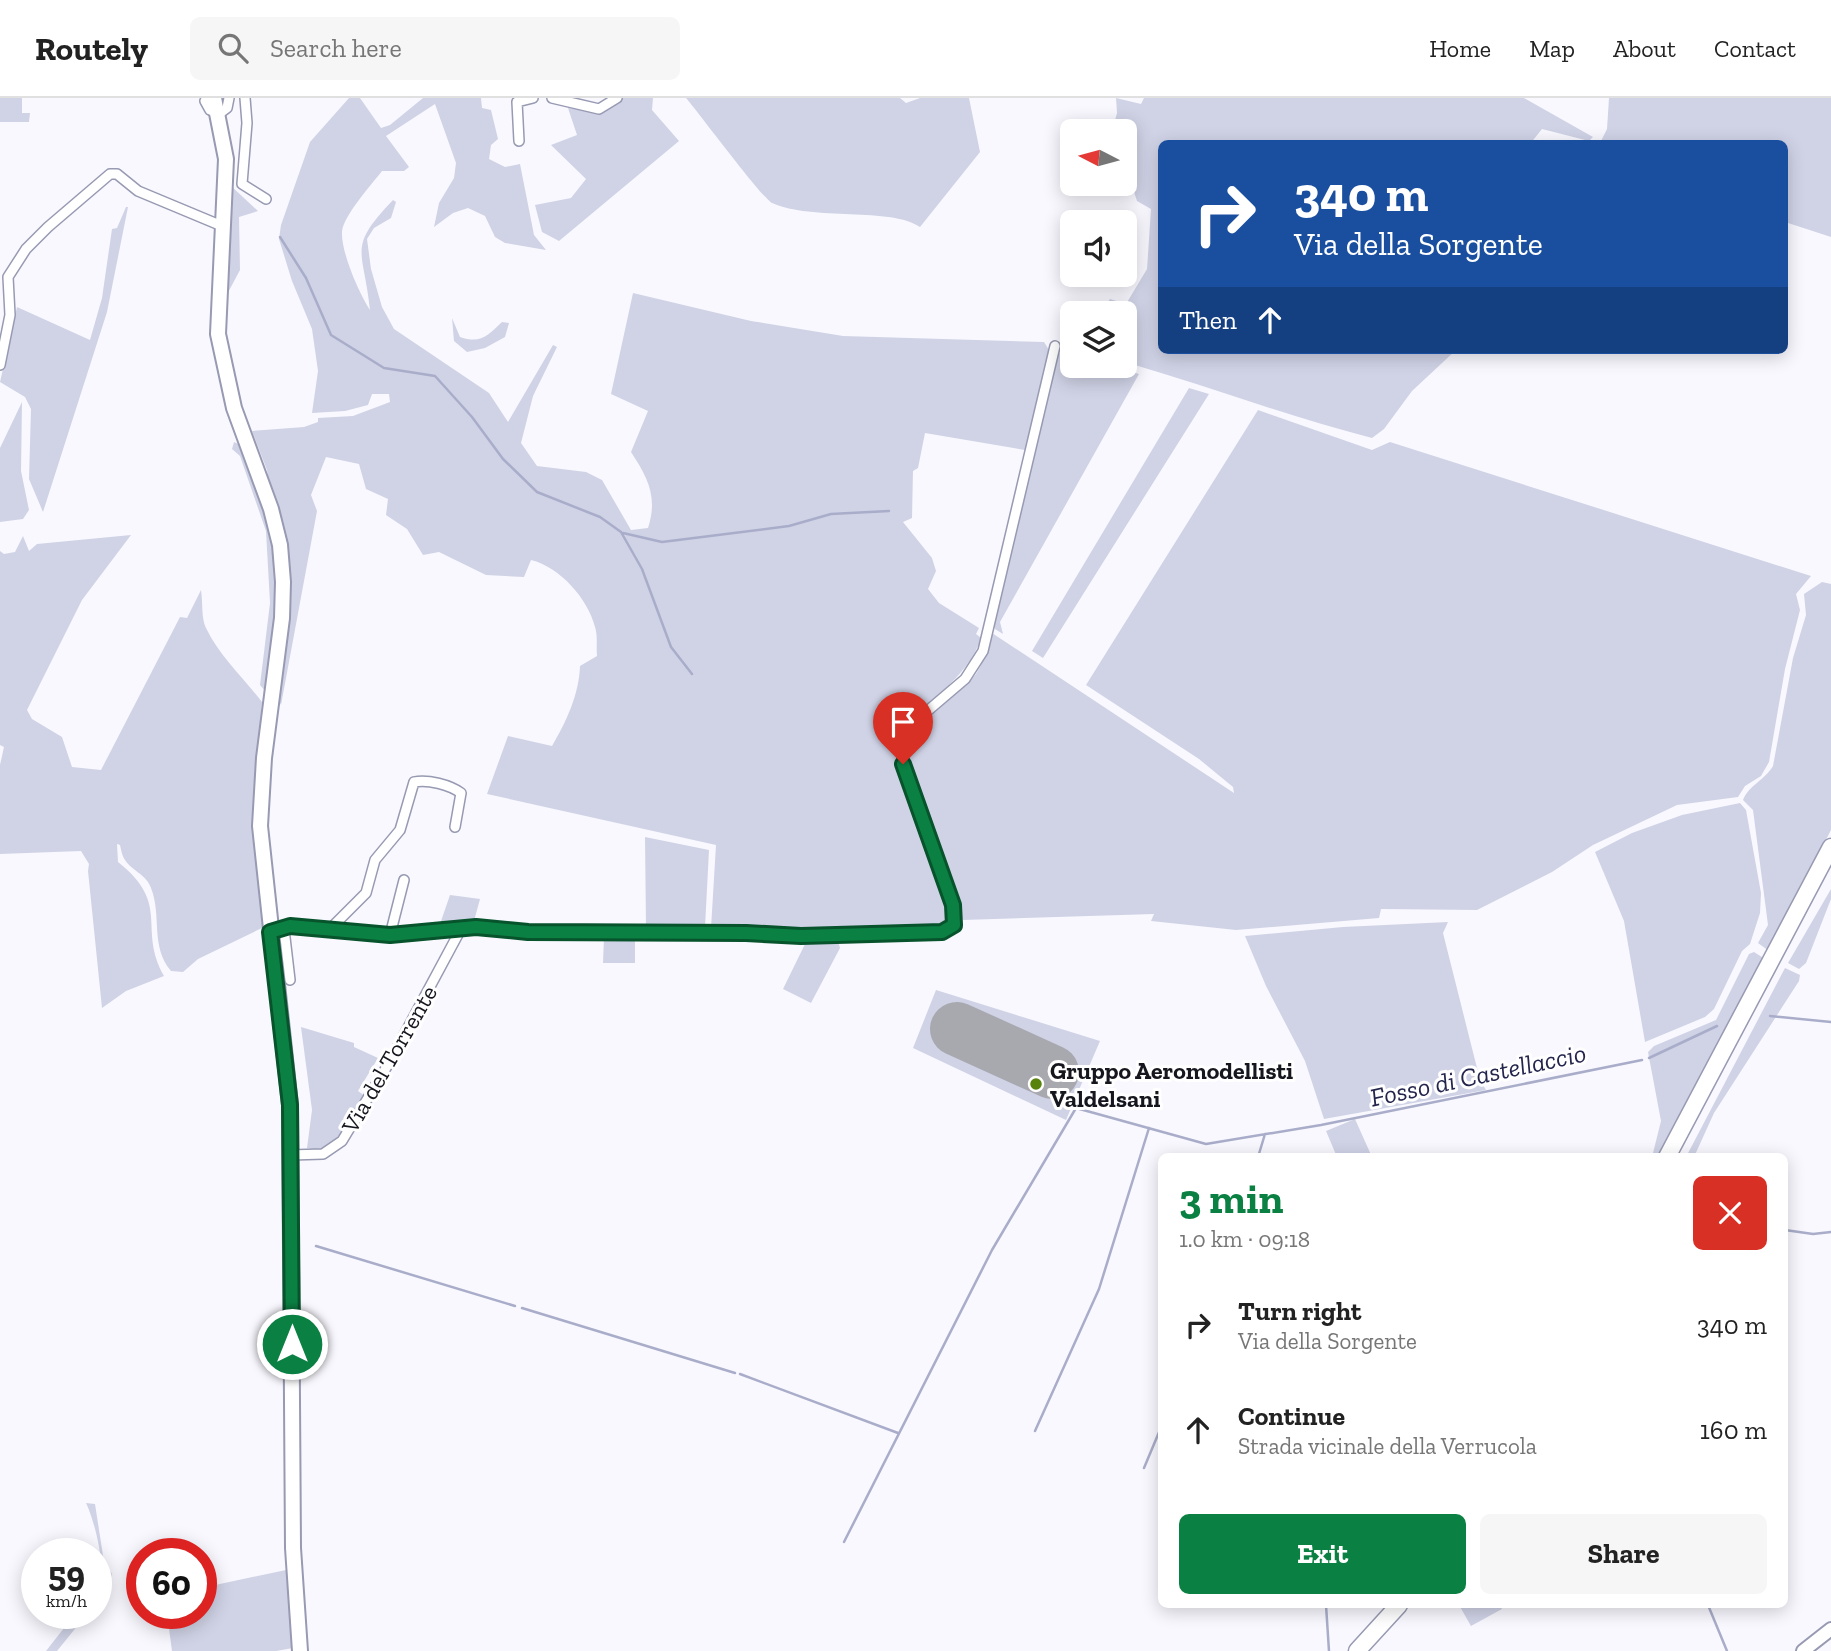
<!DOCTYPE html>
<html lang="en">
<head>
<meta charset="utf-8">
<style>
  :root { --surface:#fff; --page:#f6f6f6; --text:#222; --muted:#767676; --line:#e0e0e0; --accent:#0b8043 }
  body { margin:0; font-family:"Zilla Slab",serif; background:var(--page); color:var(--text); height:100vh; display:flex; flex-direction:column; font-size:26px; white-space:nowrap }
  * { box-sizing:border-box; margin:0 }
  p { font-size:23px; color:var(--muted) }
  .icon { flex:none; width:38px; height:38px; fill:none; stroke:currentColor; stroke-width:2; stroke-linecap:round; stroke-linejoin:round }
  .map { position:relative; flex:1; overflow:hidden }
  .panel { position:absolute; left:1158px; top:1055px; width:630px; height:455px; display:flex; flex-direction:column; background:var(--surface); border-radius:10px; box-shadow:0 4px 18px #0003 }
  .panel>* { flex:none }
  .banner { position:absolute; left:1158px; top:42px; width:630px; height:214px; border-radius:10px; box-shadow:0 4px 18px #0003; background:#1a4fa0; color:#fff; overflow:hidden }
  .needle { width:46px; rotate:276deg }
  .tools { position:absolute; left:1060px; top:21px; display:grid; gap:14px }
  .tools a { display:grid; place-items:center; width:77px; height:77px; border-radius:10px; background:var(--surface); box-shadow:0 4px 18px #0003; font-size:35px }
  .speed { position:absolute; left:21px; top:1440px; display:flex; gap:14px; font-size:35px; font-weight:700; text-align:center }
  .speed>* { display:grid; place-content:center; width:91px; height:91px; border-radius:50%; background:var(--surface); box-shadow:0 4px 18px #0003; line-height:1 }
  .speed small { font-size:18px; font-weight:400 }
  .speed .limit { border:10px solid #d22; background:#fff; color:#111 }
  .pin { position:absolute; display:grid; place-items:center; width:60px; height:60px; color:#fff; margin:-72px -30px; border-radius:50% 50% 50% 0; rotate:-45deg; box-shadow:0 0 7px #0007 }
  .pin .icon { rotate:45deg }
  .me { position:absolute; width:77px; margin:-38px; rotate:0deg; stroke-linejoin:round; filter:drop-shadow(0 0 5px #0008) }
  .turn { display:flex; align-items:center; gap:24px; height:147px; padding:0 21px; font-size:32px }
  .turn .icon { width:91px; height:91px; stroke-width:2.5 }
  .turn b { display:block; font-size:49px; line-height:60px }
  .then { display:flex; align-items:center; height:66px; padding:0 21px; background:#0003; gap:14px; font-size:26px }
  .round { display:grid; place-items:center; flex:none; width:74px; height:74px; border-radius:10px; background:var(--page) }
  .headline { display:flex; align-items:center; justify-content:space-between; height:119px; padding:0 21px }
  h1 { font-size:42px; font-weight:800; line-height:52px; color:var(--accent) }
  .cta { display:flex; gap:14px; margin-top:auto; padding:14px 21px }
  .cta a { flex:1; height:80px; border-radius:10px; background:var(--accent); color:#fff; font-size:28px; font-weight:800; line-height:80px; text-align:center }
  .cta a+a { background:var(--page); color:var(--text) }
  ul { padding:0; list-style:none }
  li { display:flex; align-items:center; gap:21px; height:105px; padding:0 21px }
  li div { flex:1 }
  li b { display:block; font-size:26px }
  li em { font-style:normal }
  header { display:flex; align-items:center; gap:42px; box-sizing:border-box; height:98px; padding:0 35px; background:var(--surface); border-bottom:2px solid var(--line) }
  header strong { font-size:33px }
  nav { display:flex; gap:38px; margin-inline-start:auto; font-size:24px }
  .search { width:490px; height:63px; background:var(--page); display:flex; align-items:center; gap:18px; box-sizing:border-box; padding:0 24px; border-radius:10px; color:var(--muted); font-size:26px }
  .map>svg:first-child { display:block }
  .green { fill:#d0d3e6 }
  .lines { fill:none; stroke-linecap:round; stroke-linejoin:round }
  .stream { stroke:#a9adc9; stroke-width:2.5 }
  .runway { stroke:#a8a8af; stroke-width:54 }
  .minor-casing { stroke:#979ab2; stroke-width:12 }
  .secondary-casing { stroke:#979ab2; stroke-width:16 }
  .primary-casing { stroke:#979ab2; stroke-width:18 }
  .motorway-casing { stroke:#979ab2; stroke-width:19 }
  .minor { stroke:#fff; stroke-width:9 }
  .secondary { stroke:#fff; stroke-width:12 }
  .primary { stroke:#fff; stroke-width:14 }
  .motorway { stroke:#fff; stroke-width:16 }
  .route-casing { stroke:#07532c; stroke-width:18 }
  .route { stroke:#0b8043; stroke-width:12 }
  .poi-dot { fill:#57820b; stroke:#fff; stroke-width:2.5 }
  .labels { text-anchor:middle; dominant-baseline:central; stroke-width:6; stroke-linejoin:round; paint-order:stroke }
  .street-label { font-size:24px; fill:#15161e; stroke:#fff }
  .poi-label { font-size:24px; font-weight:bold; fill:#15161e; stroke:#fff; text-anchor:start }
  .water-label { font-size:26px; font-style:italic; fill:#24254d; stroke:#fff }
</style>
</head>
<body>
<header>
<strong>Routely</strong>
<div class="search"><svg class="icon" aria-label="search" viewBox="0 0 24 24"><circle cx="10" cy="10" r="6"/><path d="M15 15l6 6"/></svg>Search here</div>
<nav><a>Home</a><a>Map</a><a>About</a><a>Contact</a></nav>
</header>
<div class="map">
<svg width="1831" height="1553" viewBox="0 0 1831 1553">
  <rect width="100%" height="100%" fill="#f8f8fe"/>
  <path class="green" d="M0,0H22V15H30L29,24H0Z
    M349,0H360L381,30L390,27L423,0H481L482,10L491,12L498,41L491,47L489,61L505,69L520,66L534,137L546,152L505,145L495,139L485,118L468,110L453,115L434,129L439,105L454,80L456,65L435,6L386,38L409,69L404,73H382C372,86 343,118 342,134C341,154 359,195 370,212C364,151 346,151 393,102L396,104L391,120L374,130L367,141L371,171L382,209L394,231L489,295L508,324L553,247L557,249L533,298L521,345L537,368L586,374L602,382L631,432L648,430C658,399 648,380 631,354L648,313L611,296L633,195L751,223L843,238L1044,244L1049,252L1025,352L925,335L918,370L913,373L912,420L903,424L932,460L936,473L928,491L939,505L979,530L976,536L981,540C968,581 923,605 895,639L909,699L950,807L951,819L946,828L936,831L815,834L711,830L716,747L487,696L508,638L552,648C566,624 579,597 580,568L597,558C596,549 598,538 595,529C588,501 560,469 531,462L524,479L486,477L439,454L423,457L407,431L386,417L388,401L366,391L359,366L326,359L311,397L317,413L281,607L277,598L288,522L290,484L287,451L269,390L267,372L252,333L304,329L318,324V320L353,318L390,304L389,296H372L368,307L345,313L312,315L318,273L312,231L292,183L279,141L281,127L310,44Z
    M623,0H653L652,12L679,43L559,143L542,134L535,107L571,100L586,81L551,47L577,37L568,10L601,14Z
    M686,0H900L906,5L920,0H969L980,54L920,129C892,109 812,123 772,105C762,100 699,15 686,0Z
    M1116,0L1141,6L1144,0H1524L1593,39L1589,43L1542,31L1530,46H1162V252H1456L1412,293L1384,331L1372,340C1289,319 1208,288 1125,264V215H1100L1110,201L1126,206L1147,171L1151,111L1137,103L1125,67V33H1112L1117,15Z
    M1609,0H1831V139L1785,124V46L1600,45L1607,31Z
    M230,87L258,113L239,119L240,172L224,202Z
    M126,109H128L107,214L43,414L29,381L31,311L25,299L0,284L17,209L90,242L102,200L112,131L117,130Z
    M452,220L460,239C481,246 487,238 502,224L509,225L505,239L485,250L467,254L454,243Z
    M1063,252L1073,255V268H1113L1139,276L1000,524L1003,536L995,531L993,522L1056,259Z
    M1189,290L1209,296L1043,560L1032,553Z
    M22,304L21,373L29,412L23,421L0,424V350Z
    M1258,312L1372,352L1390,344L1811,478L1796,496L1800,512L1785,571L1769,664L1761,678L1745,688L1738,699L1677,707L1593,747L1552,774L1477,812L1381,811L1379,820L1236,832L1151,823L1154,816L963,822L910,676L907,655L914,643L910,639C923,613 953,602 972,581C983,569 987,550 992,535L1234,695L1233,689L1199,661L1086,587Z
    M234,344L243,348C261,400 279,451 278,507C277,536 270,565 266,594L260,587L270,505L266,433L240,358L232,351Z
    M131,437L82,502L27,612L32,621L62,639L72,669L101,672L180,519L187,520L201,492C203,504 201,520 206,530C220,559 243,579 262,604L255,691L264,829L198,861L183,874L171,873C150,848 162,818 151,790C146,776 132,773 125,762C122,758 121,751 120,747L117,746L118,764C172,807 137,830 164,878L126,893L102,910L88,773L89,766L81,753L0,756V667L4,649L0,647V453L4,456L15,454L23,438L29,453L37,446Z
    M1822,484L1831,486V732L1769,853L1758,845L1768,827L1753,712L1743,702C1749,687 1765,682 1773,668L1793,560L1806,517L1804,496Z
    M1740,705L1746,712L1761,795L1760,815L1750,846L1742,853L1714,911L1705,919L1645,944L1624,823L1595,754L1632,735L1682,717Z
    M645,739L709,752L705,829L646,830Z
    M1831,791V801L1806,865L1799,871L1788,865Z
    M450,797L480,801L474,823L440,826Z
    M1448,824L1443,835L1480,982L1486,992L1324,1021L1305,963L1266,888L1245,838L1343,829Z
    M604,838L635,839V865H603Z
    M837,840L840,850L811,905L783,891L806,844Z
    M1754,854L1765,861L1661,1059H1652L1661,1023L1648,954L1654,948L1716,922L1749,856Z
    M1785,870L1800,877L1799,883L1714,1015L1694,1059H1686Z
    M936,892L1100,943L1066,1022L913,950Z
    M301,929L354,945V949L378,960L358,993L365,998C352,1020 338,1058 307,1050L312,1012Z
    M1355,1021L1372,1059H1337L1326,1033Z
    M86,1405L95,1406L104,1464L112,1476L109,1487L96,1504V1490C109,1476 94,1421 86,1405Z
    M286,1472L293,1550L276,1553H172L167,1516H201V1490Z
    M1459,1507H1500L1502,1511L1471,1528Z
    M75,1516H87L57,1553H46Z"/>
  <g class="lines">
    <path class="stream" d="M280,139L306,180L331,237L384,270L435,278L472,319L503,361L537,394L600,419L621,434L642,471L671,549L692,576
      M623,435L662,444L789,428L831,416L889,413
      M1770,918L1831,924
      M1649,960L1717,928
      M1258,1059L1265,1036
      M1785,1132L1813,1136L1831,1134
      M316,1148L515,1208
      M522,1210L735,1275
      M740,1276L898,1335
      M1035,1333L1099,1191L1149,1030
      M1144,1370L1162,1327
      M844,1444L992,1152L1076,1010L1206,1046L1321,1027L1642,962
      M1326,1507L1329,1553
      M1708,1507L1727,1553"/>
    <path class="runway" d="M957,931L1052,974"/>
    <g class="minor-casing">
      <path id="minor" d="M245,0L247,25L242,86L266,101
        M552,0L599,11L617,0
        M205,3L210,12L219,16L227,10L229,0
        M519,43L517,4L533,0
        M0,267L10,217L8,179L26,151L48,129L110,76H117L138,93L222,128
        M332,829L366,795L375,762L400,732L414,684C428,681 450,687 461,695L455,729
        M284,831L290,882
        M270,834L290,828L390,837L476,829L528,834L746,835L801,838L942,834L954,827L953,807L914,701L901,654L911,627L965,581L983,553L1055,248
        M390,837L404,782
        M291,1057L323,1056L342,1043L389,965L462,829"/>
    </g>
    <g class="secondary-casing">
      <path id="secondary" d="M1803,1553L1831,1531"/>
    </g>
    <g class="primary-casing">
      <path id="primary" d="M214,0L226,61L218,236L234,310L271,411L280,447L283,484L282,520L264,660L260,728L290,1007L293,1450L300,1553"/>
    </g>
    <g class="motorway-casing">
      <path id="motorway" d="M1667,1059L1831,749
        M1357,1553L1399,1507"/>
    </g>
    <use href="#minor" class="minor"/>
    <use href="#secondary" class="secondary"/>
    <use href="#primary" class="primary"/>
    <use href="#motorway" class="motorway"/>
  </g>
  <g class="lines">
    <g class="route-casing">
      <path id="route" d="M292,1246L290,1007L270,834L290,828L390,837L476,829L528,834L746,835L801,838L942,834L954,827L953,807L903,666"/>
    </g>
    <use href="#route" class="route"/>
  </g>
  <circle class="poi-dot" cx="1036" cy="986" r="7"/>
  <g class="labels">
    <g class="street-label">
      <text transform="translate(389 961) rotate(-60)">Via del Torrente</text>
    </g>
    <g class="poi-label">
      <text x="1050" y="972">Gruppo Aeromodellisti<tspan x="1050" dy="28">Valdelsani</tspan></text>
    </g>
    <g class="water-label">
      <text transform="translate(1478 977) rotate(-12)">Fosso di Castellaccio</text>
    </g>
  </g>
</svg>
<div class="tools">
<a><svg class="needle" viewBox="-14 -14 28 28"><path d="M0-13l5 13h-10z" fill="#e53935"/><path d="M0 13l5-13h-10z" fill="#767676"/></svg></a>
<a><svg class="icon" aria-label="sound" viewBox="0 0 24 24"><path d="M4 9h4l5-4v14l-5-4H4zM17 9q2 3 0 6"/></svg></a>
<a><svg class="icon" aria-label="layers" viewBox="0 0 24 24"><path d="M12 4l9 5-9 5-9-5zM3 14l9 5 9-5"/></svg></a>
</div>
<div class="speed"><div>59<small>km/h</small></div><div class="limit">60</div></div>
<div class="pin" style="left:903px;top:666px;background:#d93025"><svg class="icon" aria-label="arrive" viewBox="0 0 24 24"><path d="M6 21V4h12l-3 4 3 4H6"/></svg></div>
<svg class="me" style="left:292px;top:1246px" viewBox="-20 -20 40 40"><circle r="17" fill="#0b8043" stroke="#fff" stroke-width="3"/><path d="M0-11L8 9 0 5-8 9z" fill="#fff"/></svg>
<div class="banner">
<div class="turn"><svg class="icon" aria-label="right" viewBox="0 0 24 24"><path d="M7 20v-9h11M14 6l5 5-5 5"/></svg><div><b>340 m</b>Via della Sorgente</div></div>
<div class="then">Then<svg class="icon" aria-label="ahead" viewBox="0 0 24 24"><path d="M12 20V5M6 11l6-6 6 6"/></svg></div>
</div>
<section class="panel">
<div class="headline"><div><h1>3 min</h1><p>1.0 km · 09:18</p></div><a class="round" style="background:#d93025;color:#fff"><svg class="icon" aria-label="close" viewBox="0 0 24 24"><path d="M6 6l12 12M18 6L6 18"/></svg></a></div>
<ul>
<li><svg class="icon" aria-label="right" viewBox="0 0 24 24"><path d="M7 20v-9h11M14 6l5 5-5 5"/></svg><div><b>Turn right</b><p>Via della Sorgente</p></div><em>340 m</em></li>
<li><svg class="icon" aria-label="ahead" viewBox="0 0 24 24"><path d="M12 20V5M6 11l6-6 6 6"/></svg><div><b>Continue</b><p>Strada vicinale della Verrucola</p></div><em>160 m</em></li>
</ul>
<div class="cta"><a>Exit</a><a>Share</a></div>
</section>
</div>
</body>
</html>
